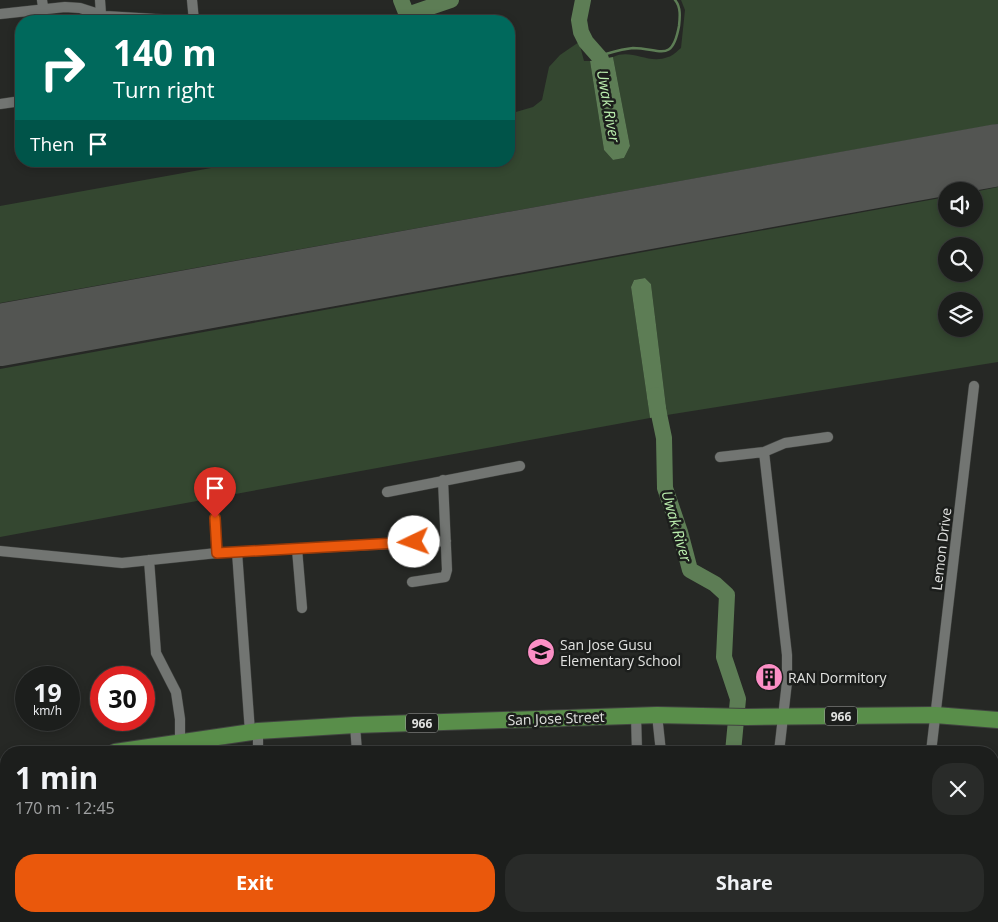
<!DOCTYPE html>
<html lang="en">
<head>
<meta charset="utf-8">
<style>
  :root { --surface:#1c1e1c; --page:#292b29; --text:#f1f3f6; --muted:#a0a2a3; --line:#3a3c3b; --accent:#ea580c }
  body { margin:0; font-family:"Open Sans",sans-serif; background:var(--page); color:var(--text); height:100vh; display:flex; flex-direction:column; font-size:19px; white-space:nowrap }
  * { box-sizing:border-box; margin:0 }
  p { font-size:16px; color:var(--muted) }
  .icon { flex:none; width:28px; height:28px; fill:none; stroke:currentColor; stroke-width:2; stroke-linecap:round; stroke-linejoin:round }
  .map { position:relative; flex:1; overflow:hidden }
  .sheet { position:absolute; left:0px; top:746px; width:999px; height:176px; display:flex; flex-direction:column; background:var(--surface); border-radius:20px 20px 0 0; box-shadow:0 2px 8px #0003,0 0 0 1px var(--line) }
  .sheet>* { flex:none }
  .guide { position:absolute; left:15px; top:15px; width:500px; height:152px; border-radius:20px; box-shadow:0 2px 8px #0003,0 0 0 1px var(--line); background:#00695c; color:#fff; overflow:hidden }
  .tools { position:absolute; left:938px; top:182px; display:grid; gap:10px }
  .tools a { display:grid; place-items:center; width:45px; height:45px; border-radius:50%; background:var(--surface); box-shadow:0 2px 8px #0003,0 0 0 1px var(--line); font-size:25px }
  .speed { position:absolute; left:15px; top:666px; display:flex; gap:10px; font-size:25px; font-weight:700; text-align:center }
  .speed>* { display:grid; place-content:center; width:65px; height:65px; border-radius:50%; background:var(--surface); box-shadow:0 2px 8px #0003,0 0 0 1px var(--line); line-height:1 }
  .speed small { font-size:12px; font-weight:400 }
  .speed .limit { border:8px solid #d22; background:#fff; color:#111 }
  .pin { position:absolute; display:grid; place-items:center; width:42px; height:42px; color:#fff; margin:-51px -21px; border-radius:50% 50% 50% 0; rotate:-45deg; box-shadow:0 0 5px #0007 }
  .pin .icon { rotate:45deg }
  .me { position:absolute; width:55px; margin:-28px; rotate:267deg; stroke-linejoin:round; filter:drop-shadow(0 0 4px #0008) }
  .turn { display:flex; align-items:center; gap:18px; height:105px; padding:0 15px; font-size:22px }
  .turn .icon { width:65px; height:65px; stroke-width:2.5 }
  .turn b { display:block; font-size:35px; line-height:42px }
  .then { display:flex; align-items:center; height:48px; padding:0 15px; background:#0003; gap:10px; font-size:19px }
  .round { display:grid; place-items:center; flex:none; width:52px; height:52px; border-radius:20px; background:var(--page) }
  .summary { display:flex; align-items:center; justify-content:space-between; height:85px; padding:0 15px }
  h1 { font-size:30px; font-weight:700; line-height:38px }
  .button { display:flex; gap:10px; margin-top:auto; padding:10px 15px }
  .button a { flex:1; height:58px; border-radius:20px; background:var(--accent); color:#fff; font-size:20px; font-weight:700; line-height:58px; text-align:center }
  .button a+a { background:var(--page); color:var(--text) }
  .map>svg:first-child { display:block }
  .green { fill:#344730; fill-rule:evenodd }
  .water { fill:#5d7d55 }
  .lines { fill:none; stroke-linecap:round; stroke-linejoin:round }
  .stream { stroke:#5d7d55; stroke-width:2.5 }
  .river { stroke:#5d7d55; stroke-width:16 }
  .runway { stroke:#535552; stroke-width:62 }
  .street-casing { stroke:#414340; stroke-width:11 }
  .primary-casing { stroke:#414340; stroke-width:18 }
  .street { stroke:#727572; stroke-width:10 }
  .primary { stroke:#598e4a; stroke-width:16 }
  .route-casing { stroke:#983908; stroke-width:12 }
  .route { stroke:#ea580c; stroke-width:9 }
  .labels { text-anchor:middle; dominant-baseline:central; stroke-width:5; stroke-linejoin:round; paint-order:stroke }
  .shield { fill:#1c1e1c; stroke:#a6a7a5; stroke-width:1 }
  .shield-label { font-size:12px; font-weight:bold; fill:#e1e2e0 }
  .street-label { font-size:14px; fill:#e1e2e0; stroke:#1c1e1c }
  .poi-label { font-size:14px; fill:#e1e2e0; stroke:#1c1e1c; text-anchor:start }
  .water-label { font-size:15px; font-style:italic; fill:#baedad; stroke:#1c1e1c }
</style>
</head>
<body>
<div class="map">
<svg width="998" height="922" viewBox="0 0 998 922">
  <rect width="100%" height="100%" fill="#262825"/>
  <path class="green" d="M681,0H998V124L0,303V206L250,161H509V114L533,107L542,100L549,67L560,55L579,42L584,61H590L604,150L613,160L624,158L630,146L613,57C632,48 648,65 668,57C673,56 677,51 681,48L685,10Z
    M998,187V362L667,415L651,284L645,278L634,280L631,287L650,418L0,537V369L946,197V219H974V192ZM946,246H974V274H946ZM946,301H974V329H946Z"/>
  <path class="water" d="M613,57L630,146L624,158L613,160L604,150L590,61Z
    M645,278L651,284L667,415L650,418L631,287L634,280Z"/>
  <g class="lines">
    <path class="stream" d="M599,56C610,53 621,49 633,48C660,48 672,64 679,26C680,17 681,7 675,0"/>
    <path class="river" d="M401,0L407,15L451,0
      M583,0L579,20L581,32L586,42L601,59L605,80
      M655,395L664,438L665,488L680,532L690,570L715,584L727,595L724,657L738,699L733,752
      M780,916L786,922"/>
    <path class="runway" d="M0,335L998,155"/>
    <g class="street-casing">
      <path id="street" d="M42,0L45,21
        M100,0L101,14
        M192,0L194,21
        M0,14L65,7L80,8L105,16L189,21
        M0,104L21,101
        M764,452L787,655V682L779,752
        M720,457L764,452L785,443L828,437
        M387,492L520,466
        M215,518L217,553
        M297,549L302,608
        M0,551L122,563L217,553L446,541
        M237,552L250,732
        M149,560L156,653L176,692L180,719V743
        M412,582L445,577L447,570L443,480
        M636,715L637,752
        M657,715L661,752
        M355,725L357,752
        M258,752V731
        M931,752L974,386
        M219,916L220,922
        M647,916V922
        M690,916L691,922
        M913,922L914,916"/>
    </g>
    <g class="primary-casing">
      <path id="primary" d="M115,752L258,731L355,725L657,715L747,717L935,715L998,720
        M0,768L6,767"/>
    </g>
    <use href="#street" class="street"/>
    <use href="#primary" class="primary"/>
  </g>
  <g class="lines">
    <g class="route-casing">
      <path id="route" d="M215,518L217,553L414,542"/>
    </g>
    <use href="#route" class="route"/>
  </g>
  <defs>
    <g id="school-disc" transform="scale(1.4375)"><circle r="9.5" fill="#fb8fc5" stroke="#1c1e1c"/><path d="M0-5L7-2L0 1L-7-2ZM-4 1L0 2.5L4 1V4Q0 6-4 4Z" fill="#111"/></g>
    <g id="building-disc" transform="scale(1.4375)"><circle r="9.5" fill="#fb8fc5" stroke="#1c1e1c"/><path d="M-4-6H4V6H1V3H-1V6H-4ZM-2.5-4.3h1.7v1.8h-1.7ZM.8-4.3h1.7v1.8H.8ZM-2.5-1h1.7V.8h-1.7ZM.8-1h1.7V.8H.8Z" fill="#111"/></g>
  </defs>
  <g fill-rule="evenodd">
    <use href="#school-disc" x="541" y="652"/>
    <use href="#building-disc" x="769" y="677"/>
  </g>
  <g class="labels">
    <g class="shield">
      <rect x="825" y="706.5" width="32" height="19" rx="4"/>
      <rect x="406" y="713.5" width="32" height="19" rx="4"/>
    </g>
    <g class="shield-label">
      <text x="841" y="716">966</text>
      <text x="422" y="723">966</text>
    </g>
    <g class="street-label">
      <text transform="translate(941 549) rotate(-83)">Lemon Drive</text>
      <text transform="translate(556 718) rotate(-2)">San Jose Street</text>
    </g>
    <g class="poi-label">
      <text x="560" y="644">San Jose Gusu<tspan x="560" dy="16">Elementary School</tspan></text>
      <text x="788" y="677">RAN Dormitory</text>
    </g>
    <g class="water-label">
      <text transform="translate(609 106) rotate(80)">Uwak River</text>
      <text transform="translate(677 526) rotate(74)">Uwak River</text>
    </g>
  </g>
</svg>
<div class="tools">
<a><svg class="icon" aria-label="sound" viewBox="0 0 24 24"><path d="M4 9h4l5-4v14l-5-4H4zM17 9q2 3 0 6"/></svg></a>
<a><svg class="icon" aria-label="search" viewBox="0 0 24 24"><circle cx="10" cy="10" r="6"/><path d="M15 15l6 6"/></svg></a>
<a><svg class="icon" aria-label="layers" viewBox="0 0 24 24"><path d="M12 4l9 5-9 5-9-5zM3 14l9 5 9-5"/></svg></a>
</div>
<div class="speed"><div>19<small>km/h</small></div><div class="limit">30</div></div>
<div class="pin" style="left:215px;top:518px;background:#d93025"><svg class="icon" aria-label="arrive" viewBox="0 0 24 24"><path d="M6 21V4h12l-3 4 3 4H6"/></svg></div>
<svg class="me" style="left:414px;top:542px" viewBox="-20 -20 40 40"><circle r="19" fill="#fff"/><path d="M0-13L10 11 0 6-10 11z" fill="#ea580c"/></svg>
<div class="guide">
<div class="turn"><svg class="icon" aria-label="right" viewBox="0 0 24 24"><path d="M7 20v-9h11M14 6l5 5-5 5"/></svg><div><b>140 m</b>Turn right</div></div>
<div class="then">Then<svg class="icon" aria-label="arrive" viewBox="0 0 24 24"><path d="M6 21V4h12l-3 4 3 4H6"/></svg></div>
</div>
<section class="sheet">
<div class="summary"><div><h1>1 min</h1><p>170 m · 12:45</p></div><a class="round"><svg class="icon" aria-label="close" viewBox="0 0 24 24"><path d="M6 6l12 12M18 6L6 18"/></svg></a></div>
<div class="button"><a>Exit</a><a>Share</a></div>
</section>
</div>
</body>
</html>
